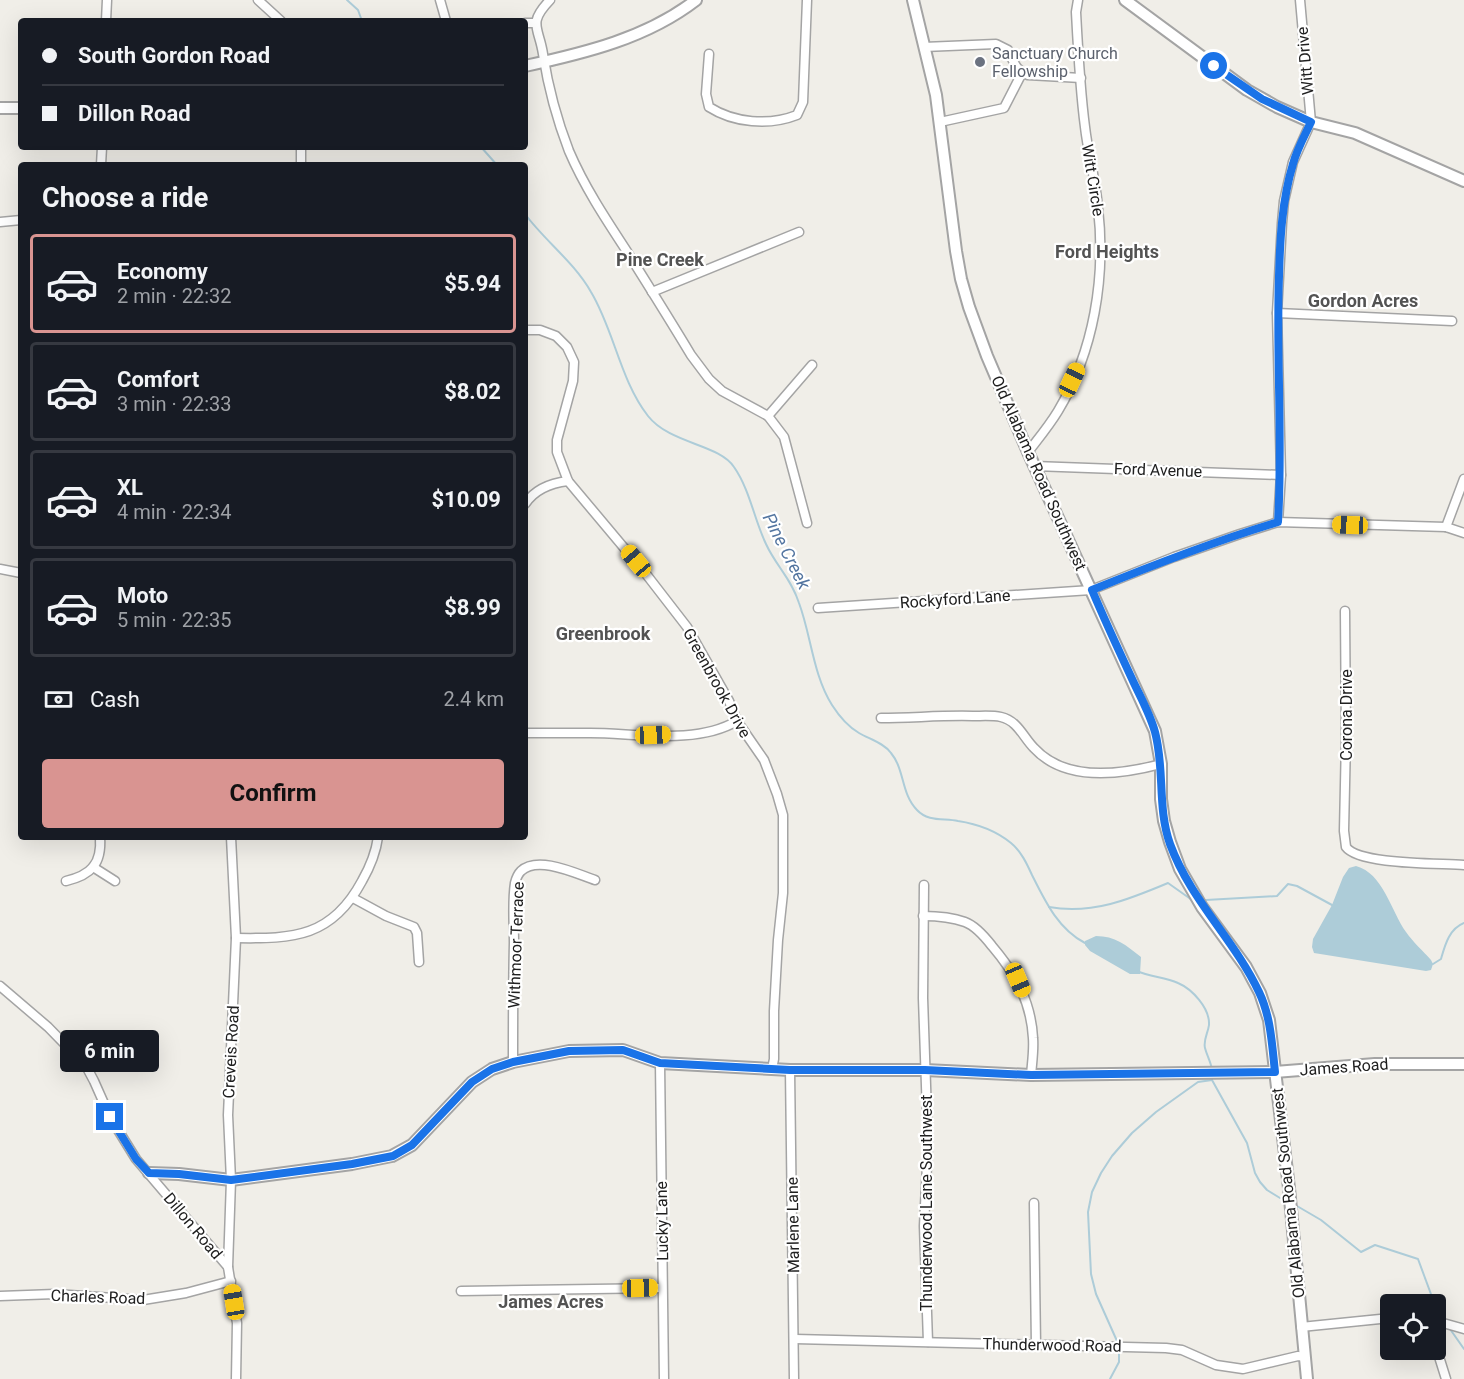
<!DOCTYPE html>
<html lang="en">
<head>
<meta charset="utf-8">
<style>
	body { margin:0; font-family:Roboto,sans-serif; background:#20242c; color:#f1f3f6; height:100vh; display:flex; flex-direction:column; font-size:22px; white-space:nowrap }
	* { box-sizing:border-box; margin:0 }
	p { font-size:20px; color:#9ea1a6 }
	.icon { flex:none; width:33px; height:33px; fill:none; stroke:currentColor; stroke-width:2; stroke-linecap:round; stroke-linejoin:round }
	.map { position:relative; flex:1; overflow:hidden }
	.panel { position:absolute; left:18px; top:162px; width:510px; height:678px; display:flex; flex-direction:column; background:#171b24; border-radius:6px; box-shadow:0 6px 24px #0002 }
	.panel>* { flex:none }
	.banner { position:absolute; left:18px; top:18px; width:510px; height:132px; border-radius:6px; box-shadow:0 6px 24px #0002; display:grid; align-content:center; height:132px; padding:0 24px; background:#171b24 }
	.tools { position:absolute; left:1380px; top:1294px; display:grid; gap:12px }
	.tools a { display:grid; place-items:center; width:66px; height:66px; border-radius:6px; background:#171b24; box-shadow:0 6px 24px #0002; font-size:30px }
	.end { position:absolute; width:27px; height:27px; margin:-14px; border:8px solid #1a73e8; background:#fff; box-shadow:0 0 0 3px #fff }
	.from { border-radius:50% }
	.bubble { position:absolute; height:42px; border-radius:6px; background:#171b24; box-shadow:0 6px 24px #0002; font-size:20px; font-weight:700; line-height:42px; text-align:center }
	.car { position:absolute; width:18px; height:36px; margin:-18px -9px; border-radius:8px; box-shadow:0 0 4px 2px #0007; background:linear-gradient(#f5c518 24%,#345 0 40%,#f5c518 0 76%,#345 0 86%,#f5c518 0) }
	.banner b { display:flex; align-items:center; gap:21px; height:57px; font-size:22px }
	.banner b+b { border-top:2px solid #363941 }
	.banner i { width:15px; height:15px; background:#f1f3f6 }
	ul { padding:0; list-style:none }
	li { display:flex; align-items:center; gap:18px; height:99px; margin:0 12px 9px; padding:0 12px; border:3px solid #363941; border-radius:6px }
	li div { flex:1 }
	li b { display:block; font-size:22px }
	li em { font-style:normal; font-weight:700 }
	li.active { border-color:#d99491 }
	li>.icon { width:54px; height:54px; stroke-width:1.5 }
	h2 { padding:0 24px; font-size:27px; line-height:72px }
	.pay { display:flex; align-items:center; gap:15px; height:66px; padding:0 24px; font-size:22px }
	.pay p { margin-inline-start:auto }
	.cta { display:flex; gap:12px; margin-top:auto; padding:12px 24px }
	.cta a { flex:1; height:69px; border-radius:6px; background:#d99491; color:#111; font-size:24px; font-weight:700; line-height:69px; text-align:center }
	.map>svg:first-child { display:block }
	.water { fill:#adccd8 }
	.lines { fill:none; stroke-linecap:round; stroke-linejoin:round }
	.stream { stroke:#adccd8; stroke-width:2 }
	.minor-casing { stroke:#a4a4a4; stroke-width:11 }
	.tertiary-casing { stroke:#a4a4a4; stroke-width:14 }
	.minor { stroke:#fff; stroke-width:8 }
	.tertiary { stroke:#fff; stroke-width:10 }
	.route { stroke:#1a73e8; stroke-width:8 }
	.worship-dot { fill:#6b7280; stroke:#fff; stroke-width:2 }
	.labels { text-anchor:middle; dominant-baseline:central; stroke-width:4.5; stroke-linejoin:round; paint-order:stroke }
	.worship-label { font-size:16px; fill:#5b616d; stroke:#fff; text-anchor:start }
	.street-label { font-size:16px; fill:#202020; stroke:#fff }
	.neighbourhood-label { font-size:18px; font-weight:bold; fill:#535353; stroke:#fff }
	.water-label { font-size:18px; font-style:italic; fill:#5375a0; stroke:#fff }
</style>
</head>
<body>
<div class="map">
<svg width="1464" height="1379" viewBox="0 0 1464 1379">
	<rect width="100%" height="100%" fill="#f0eee8"/>
	<g class="water">
		<path d="M1356,866C1383,873 1391,911 1406,932C1413,942 1423,951 1431,960L1433,964L1431,970L1426,971L1314,953L1312,947L1313,939L1332,905L1343,877L1349,868Z"/>
		<path d="M1096,936C1115,936 1126,945 1141,957L1140,974H1130L1090,951L1085,945V941Z"/>
	</g>
	<g class="lines">
		<g class="stream">
			<polyline points="347,0 358,10 362,21"/>
			<polyline points="481,147 497,165"/>
			<path d="M525,214C545,241 574,262 591,292C614,330 620,380 648,416C670,444 719,444 734,467C750,490 754,519 766,544C776,566 791,578 799,603C811,635 813,675 832,705C839,716 847,726 859,733C869,739 884,743 891,753C905,770 901,794 917,810C928,822 944,818 958,821C978,824 995,830 1011,843C1021,851 1027,864 1032,875C1045,901 1058,929 1085,943"/>
			<polyline points="1206,900 1277,896 1288,884 1297,886 1332,905"/>
			<path d="M1049,907C1092,915 1130,899 1168,883L1192,900"/>
			<path d="M1433,964L1441,959C1445,945 1449,929 1464,923"/>
			<path d="M1137,971C1150,977 1165,977 1178,983C1192,989 1210,1008 1209,1025C1208,1033 1203,1040 1205,1048C1207,1056 1211,1062 1212,1070"/>
			<polyline points="1212,1076 1212,1080 1247,1143 1255,1173 1260,1182 1267,1190 1280,1198"/>
			<polyline points="1297,1206 1321,1220 1361,1252 1375,1245 1418,1259 1435,1305"/>
			<polyline points="1436,1306 1443,1315"/>
			<polyline points="1450,1329 1464,1349"/>
			<polyline points="1117,1341 1096,1294 1091,1274 1088,1212 1092,1192 1101,1173 1112,1156 1132,1133 1156,1112 1198,1082 1212,1080"/>
			<polyline points="1110,1379 1119,1362 1119,1351"/>
		</g>
		<defs>
			<g id="minor">
				<polyline points="258,0 281,21"/>
				<polyline points="440,0 446,21"/>
				<path d="M550,0C527,24 539,27 543,54C548,86 557,120 569,151C584,186 605,218 626,250C648,285 670,320 691,355L709,379L722,391L768,416L784,437L807,523"/>
				<polyline points="106,21 107,0"/>
				<polyline points="525,23 536,23"/>
				<path d="M924,47L996,44L1008,50C1014,62 1015,70 1028,75L1081,78"/>
				<path d="M709,54L706,94L709,107C734,123 769,126 797,115L803,102L807,0"/>
				<polyline points="940,122 1004,108 1022,73"/>
				<polyline points="301,147 301,165"/>
				<polyline points="101,165 102,147"/>
				<polyline points="0,222 21,220"/>
				<polyline points="652,292 799,232"/>
				<polyline points="1277,313 1452,321"/>
				<polyline points="525,330 540,330 556,336 567,347 574,362 573,381 557,440 557,452 568,481 646,574 687,627 729,701 737,721 764,760 777,794 783,815 783,893 778,940 774,1011 774,1059 772,1069"/>
				<polyline points="768,416 812,365"/>
				<path d="M1028,452C1038,439 1049,426 1058,411C1094,351 1106,277 1098,208C1096,181 1088,154 1085,127C1080,89 1078,50 1076,12L1078,0"/>
				<polyline points="1034,466 1281,475"/>
				<path d="M525,504C535,489 551,483 568,481"/>
				<polyline points="1278,522 1281,475 1277,313 1282,223 1284,201 1293,162 1311,122 1300,0"/>
				<polyline points="1446,527 1464,479"/>
				<polyline points="0,569 21,573"/>
				<polyline points="818,608 1091,590 1174,557 1240,534 1278,522 1446,527 1464,533"/>
				<path d="M1345,611L1346,739L1344,831L1346,847C1359,865 1440,863 1464,865"/>
				<path d="M881,718C912,718 943,715 973,716C982,716 992,715 1001,717C1018,721 1023,737 1034,748C1065,782 1120,775 1161,764"/>
				<path d="M525,733C547,733 569,733 590,733C636,733 696,745 737,721"/>
				<polyline points="93,867 115,881"/>
				<path d="M66,881C91,875 102,864 100,837"/>
				<polyline points="924,885 923,998 928,1144 924,1226 928,1342"/>
				<polyline points="353,898 386,916 414,927 417,933 419,962"/>
				<path d="M923,916C937,916 951,917 965,922C976,926 985,937 992,946C1015,973 1031,1001 1033,1038C1034,1050 1032,1063 1031,1075"/>
				<path d="M236,938C294,939 332,937 362,881C370,867 376,852 378,837"/>
				<polyline points="0,986 48,1027 86,1066 94,1081 110,1117 136,1159 228,1267 237,1323 236,1379"/>
				<path d="M513,1062C513,1022 513,982 514,943C514,923 512,902 515,883C516,879 518,874 521,871C538,855 577,874 595,880"/>
				<polyline points="660,1063 664,1379"/>
				<polyline points="790,1070 794,1379"/>
				<polyline points="1034,1203 1036,1345"/>
				<polyline points="228,1267 231,1180 228,1115 236,938 231,837"/>
				<polyline points="461,1291 662,1288"/>
				<polyline points="0,1296 55,1294 143,1300 186,1293 231,1281"/>
				<polyline points="1436,1321 1464,1329"/>
				<polyline points="1301,1327 1390,1318"/>
				<polyline points="795,1339 1166,1348 1182,1350 1216,1365 1243,1369 1298,1356 1305,1357"/>
				<polyline points="1436,1347 1446,1379"/>
			</g>
			<g id="tertiary">
				<polyline points="913,0 936,95 956,251 961,279 969,307 987,356 1028,452 1155,731 1161,764 1161,799 1164,821 1170,842 1180,869 1202,907 1246,967 1260,993 1269,1020 1289,1188 1307,1379"/>
				<polyline points="1125,0 1247,90 1277,107 1311,122 1355,133 1464,181"/>
				<path d="M525,66C585,53 647,38 696,0"/>
				<polyline points="0,108 21,108"/>
				<polyline points="149,1173 179,1174 231,1180 352,1164 392,1156 412,1145 472,1082 492,1069 513,1062 569,1051 623,1050 660,1063 790,1070 925,1070 1031,1075 1275,1072 1375,1064 1464,1064"/>
			</g>
		</defs>
		<use href="#minor" class="minor-casing"/>
		<use href="#tertiary" class="tertiary-casing"/>
		<use href="#minor" class="minor"/>
		<use href="#tertiary" class="tertiary"/>
	</g>
	<g class="lines">
		<path class="route" d="M110,1117L136,1159L149,1173L179,1174L231,1180L352,1164L393,1156L412,1145L472,1082L492,1069L513,1062L569,1051L623,1050L660,1063L790,1070H925L1031,1075L1275,1072C1272,1045 1271,1017 1259,992C1234,939 1191,901 1170,844C1157,807 1165,769 1155,732C1150,714 1141,698 1133,681C1119,651 1105,621 1092,590C1153,565 1215,541 1278,522C1283,440 1276,358 1279,276C1280,239 1282,200 1293,164C1297,149 1305,135 1311,122L1262,99L1214,66"/>
	</g>
	<circle class="worship-dot" cx="980" cy="62" r="6"/>
	<g class="labels">
		<g class="worship-label">
			<text x="992" y="53">Sanctuary Church<tspan x="992" dy="18">Fellowship</tspan></text>
		</g>
		<g class="street-label">
			<text transform="translate(1305 61) rotate(-95)">Witt Drive</text>
			<text transform="translate(1093 180) rotate(81)">Witt Circle</text>
			<text transform="translate(1158 470) rotate(2)">Ford Avenue</text>
			<text transform="translate(1039 473) rotate(66)">Old Alabama Road Southwest</text>
			<text transform="translate(955 599) rotate(-4)">Rockyford Lane</text>
			<text transform="translate(717 683) rotate(61)">Greenbrook Drive</text>
			<text transform="translate(1346 715) rotate(-90)">Corona Drive</text>
			<text transform="translate(516 945) rotate(-88)">Withmoor Terrace</text>
			<text transform="translate(231 1052) rotate(-87)">Creveis Road</text>
			<text transform="translate(1344 1067) rotate(-4)">James Road</text>
			<text transform="translate(1288 1193) rotate(-96)">Old Alabama Road Southwest</text>
			<text transform="translate(926 1203) rotate(-90)">Thunderwood Lane Southwest</text>
			<text transform="translate(662 1221) rotate(-91)">Lucky Lane</text>
			<text transform="translate(793 1225) rotate(-91)">Marlene Lane</text>
			<text transform="translate(193 1226) rotate(50)">Dillon Road</text>
			<text transform="translate(98 1297) rotate(2)">Charles Road</text>
			<text transform="translate(1052 1345) rotate(1)">Thunderwood Road</text>
		</g>
		<g class="neighbourhood-label">
			<text x="1107" y="251">Ford Heights</text>
			<text x="660" y="259">Pine Creek</text>
			<text x="1363" y="300">Gordon Acres</text>
			<text x="603" y="633">Greenbrook</text>
			<text x="551" y="1301">James Acres</text>
		</g>
		<g class="water-label">
			<text transform="translate(787 551) rotate(63)">Pine Creek</text>
		</g>
	</g>
</svg>
<div class="tools">
<a><svg class="icon" aria-label="locate" viewBox="0 0 24 24"><circle cx="12" cy="12" r="6"/><path d="M12 2v4M12 18v4M2 12h4M18 12h4"/></svg></a>
</div>
<i class="end from" style="left:1214px;top:66px"></i>
<i class="end" style="left:110px;top:1117px"></i>
<div class="bubble" style="left:60px;top:1030px;width:99px">6 min</div>
<i class="car" style="left:1072px;top:380px;rotate:25deg"></i>
<i class="car" style="left:1350px;top:525px;rotate:272deg"></i>
<i class="car" style="left:636px;top:561px;rotate:320deg"></i>
<i class="car" style="left:653px;top:735px;rotate:88deg"></i>
<i class="car" style="left:1018px;top:980px;rotate:157deg"></i>
<i class="car" style="left:640px;top:1288px;rotate:89deg"></i>
<i class="car" style="left:234px;top:1302px;rotate:351deg"></i>
<div class="banner">
<b><i class="from"></i>South Gordon Road</b>
<b><i></i>Dillon Road</b>
</div>
<section class="panel">
<h2>Choose a ride</h2>
<ul>
<li class="active"><svg class="icon" aria-label="car" viewBox="0 0 24 24"><path d="M5 17H2v-5l4-1 3-4h7l3 4 3 1v5h-3M9 17h6M6 11h13"/><circle cx="7" cy="17" r="2"/><circle cx="17" cy="17" r="2"/></svg><div><b>Economy</b><p>2 min · 22:32</p></div><em>$5.94</em></li>
<li><svg class="icon" aria-label="car" viewBox="0 0 24 24"><path d="M5 17H2v-5l4-1 3-4h7l3 4 3 1v5h-3M9 17h6M6 11h13"/><circle cx="7" cy="17" r="2"/><circle cx="17" cy="17" r="2"/></svg><div><b>Comfort</b><p>3 min · 22:33</p></div><em>$8.02</em></li>
<li><svg class="icon" aria-label="car" viewBox="0 0 24 24"><path d="M5 17H2v-5l4-1 3-4h7l3 4 3 1v5h-3M9 17h6M6 11h13"/><circle cx="7" cy="17" r="2"/><circle cx="17" cy="17" r="2"/></svg><div><b>XL</b><p>4 min · 22:34</p></div><em>$10.09</em></li>
<li><svg class="icon" aria-label="car" viewBox="0 0 24 24"><path d="M5 17H2v-5l4-1 3-4h7l3 4 3 1v5h-3M9 17h6M6 11h13"/><circle cx="7" cy="17" r="2"/><circle cx="17" cy="17" r="2"/></svg><div><b>Moto</b><p>5 min · 22:35</p></div><em>$8.99</em></li>
</ul>
<div class="pay"><svg class="icon" aria-label="cash" viewBox="0 0 24 24"><path d="M3 7h18v10H3z"/><circle cx="12" cy="12" r="2"/></svg>Cash<p>2.4 km</p></div>
<div class="cta"><a>Confirm</a></div>
</section>
</div>
</body>
</html>
